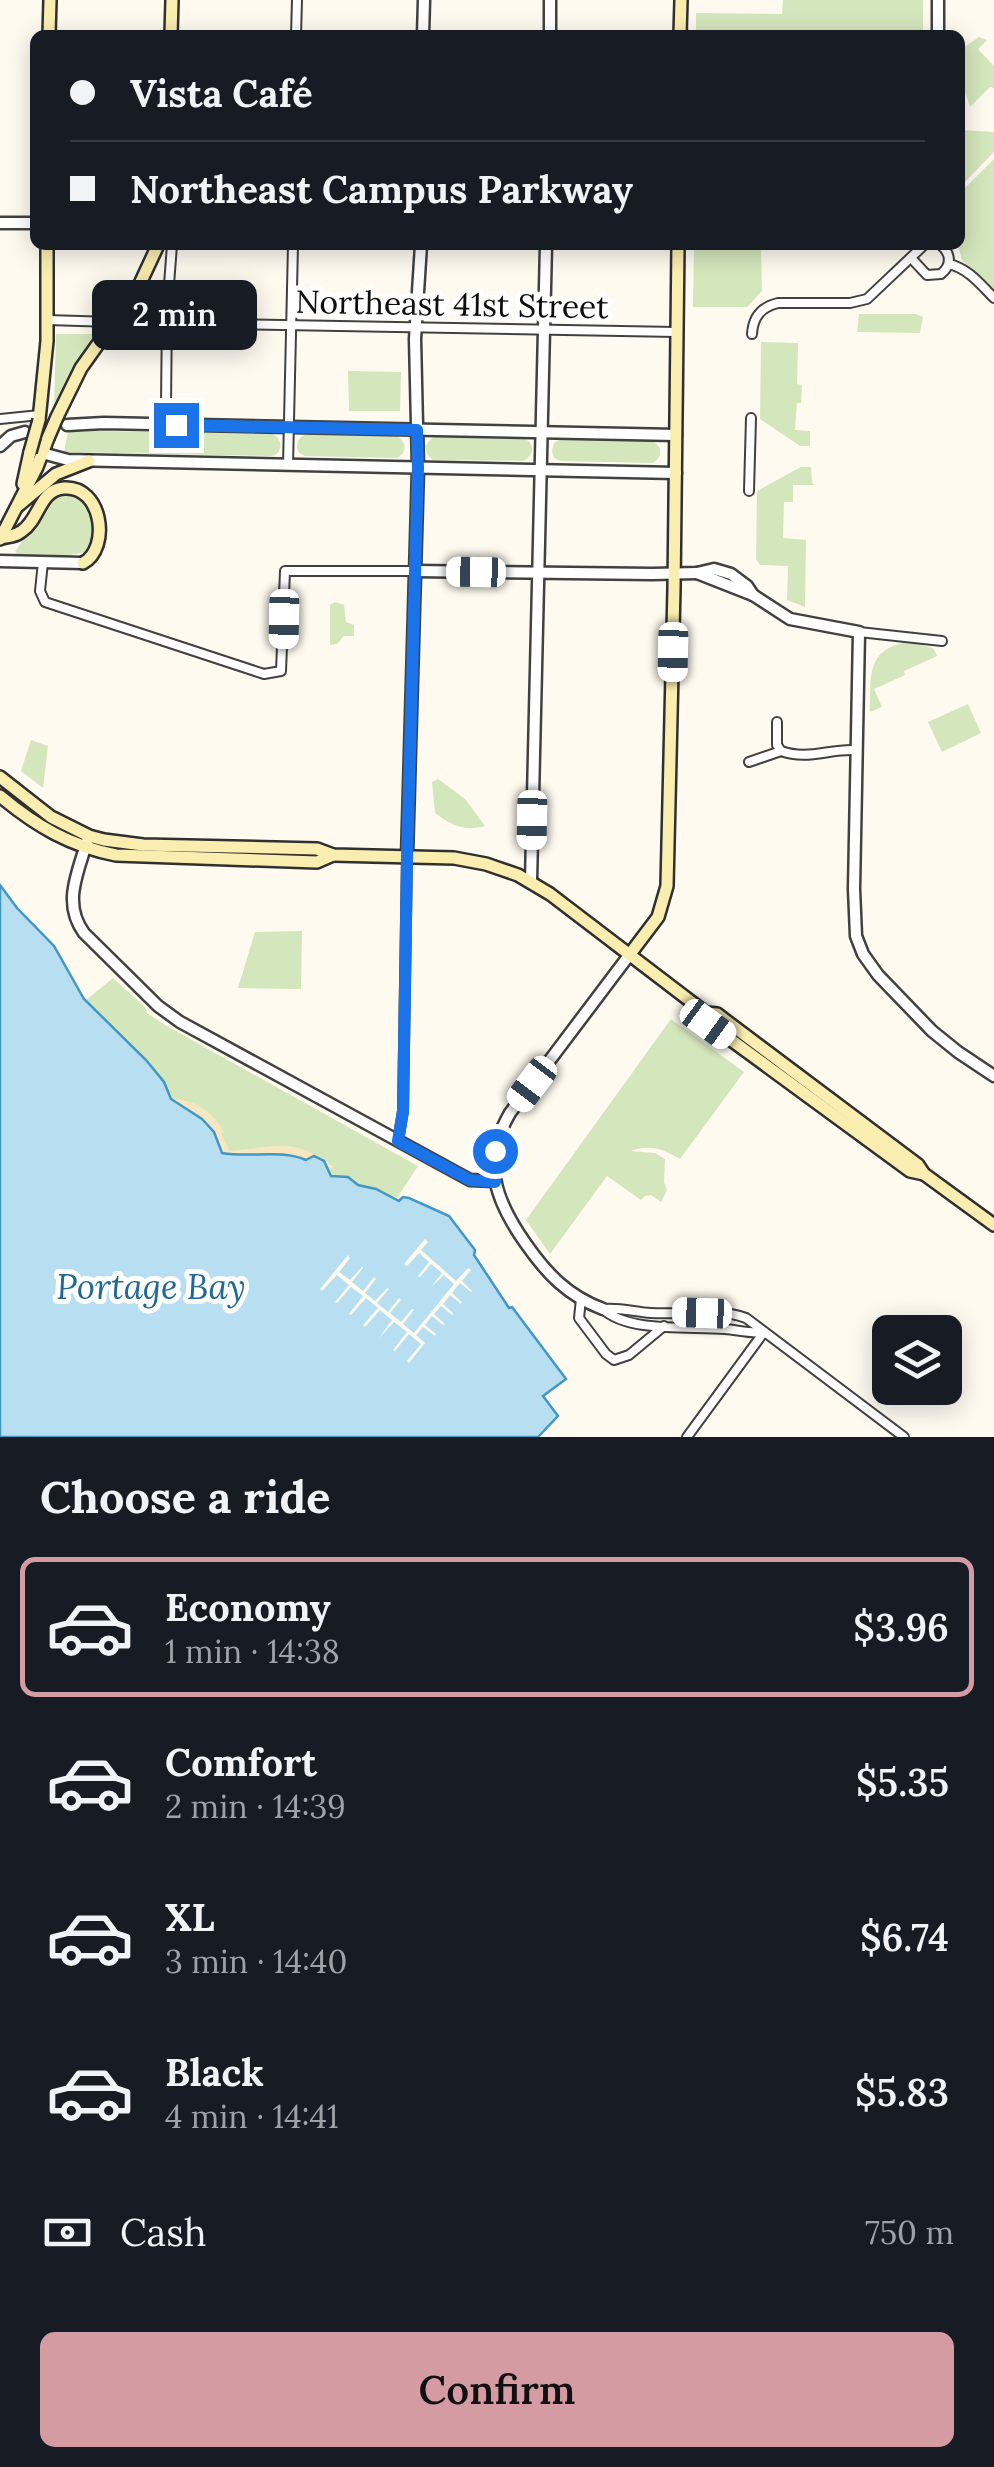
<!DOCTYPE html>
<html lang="en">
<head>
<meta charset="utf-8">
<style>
	body { margin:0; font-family:Lora,serif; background:#20242c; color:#f1f3f6; height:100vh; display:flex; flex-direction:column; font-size:38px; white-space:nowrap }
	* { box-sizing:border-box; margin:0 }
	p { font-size:32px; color:#9ea1a6 }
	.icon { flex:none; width:55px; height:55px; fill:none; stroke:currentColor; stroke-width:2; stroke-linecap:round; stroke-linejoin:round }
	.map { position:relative; height:1437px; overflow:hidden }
	.drawer { display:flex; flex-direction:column; background:#171b24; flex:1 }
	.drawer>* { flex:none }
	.banner { position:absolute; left:30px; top:30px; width:935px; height:220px; border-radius:15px; box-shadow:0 5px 25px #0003; display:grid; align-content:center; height:220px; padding:0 40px; background:#171b24 }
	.buttons { position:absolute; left:872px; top:1315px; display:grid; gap:20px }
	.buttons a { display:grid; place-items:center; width:90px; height:90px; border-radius:15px; background:#171b24; box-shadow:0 5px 25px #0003; font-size:50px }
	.end { position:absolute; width:45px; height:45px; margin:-22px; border:12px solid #1a73e8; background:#fff; box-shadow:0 0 0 5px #fff }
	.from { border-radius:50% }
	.bubble { position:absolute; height:70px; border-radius:15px; background:#171b24; box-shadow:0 5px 25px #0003; font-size:32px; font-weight:600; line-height:70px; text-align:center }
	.car { position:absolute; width:30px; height:60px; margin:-30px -15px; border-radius:12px; box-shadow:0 0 8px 2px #0007; background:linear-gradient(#fff 24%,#345 0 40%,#fff 0 76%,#345 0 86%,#fff 0) }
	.banner b { display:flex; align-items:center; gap:35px; height:95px; font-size:38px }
	.banner b+b { border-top:2px solid #363941 }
	.banner i { width:25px; height:25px; background:#f1f3f6 }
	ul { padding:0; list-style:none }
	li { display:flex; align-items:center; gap:30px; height:140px; margin:0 20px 15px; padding:0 20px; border:5px solid transparent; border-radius:15px }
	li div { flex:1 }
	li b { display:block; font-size:38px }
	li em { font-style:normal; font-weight:600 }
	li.on { border-color:#d59ba3 }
	li>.icon { width:90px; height:90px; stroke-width:1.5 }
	h2 { padding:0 40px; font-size:45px; line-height:120px }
	.pay { display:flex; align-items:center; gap:25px; height:110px; padding:0 40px; font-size:38px }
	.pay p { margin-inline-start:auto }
	.action { display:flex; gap:20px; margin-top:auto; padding:20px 40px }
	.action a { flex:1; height:115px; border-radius:15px; background:#d59ba3; color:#111; font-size:40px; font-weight:600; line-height:115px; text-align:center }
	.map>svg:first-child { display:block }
	.green { fill:#d4e6bc }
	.sand { fill:#f6e7c0 }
	.water { fill:#b8dff1; stroke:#4597c3; stroke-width:2.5 }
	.pier { fill:#fefaf0 }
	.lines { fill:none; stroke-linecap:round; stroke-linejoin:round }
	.minor-casing { stroke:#414141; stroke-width:12 }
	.tertiary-casing { stroke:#414141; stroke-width:15 }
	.secondary-casing { stroke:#303030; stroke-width:16 }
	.minor { stroke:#fff; stroke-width:8 }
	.tertiary { stroke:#fff; stroke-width:10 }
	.secondary { stroke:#f9edb0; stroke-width:11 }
	.secondary-bridge-casing { stroke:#303030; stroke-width:16; stroke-linecap:butt }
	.secondary-bridge { stroke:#f9edb0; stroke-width:11 }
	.route { stroke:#1a73e8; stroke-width:12 }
	.labels { text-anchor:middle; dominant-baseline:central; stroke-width:10; stroke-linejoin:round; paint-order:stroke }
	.street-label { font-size:32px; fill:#0e0e0e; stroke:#fff }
	.water-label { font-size:35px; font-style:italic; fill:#216996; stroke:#fff }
</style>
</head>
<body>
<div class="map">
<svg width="994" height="1437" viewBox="0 0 994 1437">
	<rect width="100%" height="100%" fill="#fefaf0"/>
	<g class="green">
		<polygon points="783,0 923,0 923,35 696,35 696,13 782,14"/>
		<polygon points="979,37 987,40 978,49 994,66 994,88 990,87 970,107 960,75 960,50"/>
		<polygon points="960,130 994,132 994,152 960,187"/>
		<polygon points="994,159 994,293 962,260 958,245 960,245 960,193"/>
		<polygon points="694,245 806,245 801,250 761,250 762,291 747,307 693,307"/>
		<polygon points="859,314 916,314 923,317 920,333 857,332"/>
		<polygon points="56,334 98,334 72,374 54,411"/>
		<polygon points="761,342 798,343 797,384 802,385 801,403 797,403 795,430 810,431 810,446 800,446 760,419"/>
		<polygon points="348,371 401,372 400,411 349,411"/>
		<path d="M100,431L273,434C283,440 283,451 273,456L64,452L68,432Z"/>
		<path d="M305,435L397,436C407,442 407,453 397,458L305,456L299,453C295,445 297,438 305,435Z"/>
		<path d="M433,437L524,438C535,444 535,455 523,461L433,460L427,454L425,446Z"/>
		<path d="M561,439L652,441C663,446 663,458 652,463L561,461L554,458L552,451L554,443Z"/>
		<polygon points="801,467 811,467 812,482 814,485 793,485 793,502 784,502 783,538 806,540 805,607 787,600 788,566 760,565 756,559 757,491"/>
		<path d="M64,493L82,497L92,512L93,548C73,561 43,551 21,557L15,552L49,501Z"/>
		<polygon points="335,602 344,605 346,622 354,625 354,636 344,636 337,644 330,645 330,605"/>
		<path d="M903,643L918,644L933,648L937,656L904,671L905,675L874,689L882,707L870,712C871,681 865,651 903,643Z"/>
		<polygon points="968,704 981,733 942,752 928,722"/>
		<polygon points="31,740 48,746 43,788 21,771"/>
		<path d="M438,779L465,799L485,826C464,832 451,825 435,813L432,782Z"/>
		<polygon points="302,931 301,989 238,988 255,932"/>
		<polygon points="113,978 145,1007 147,1013 165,1025 418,1166 397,1198 389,1195 387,1198 367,1187 357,1185 353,1180 331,1176 328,1167 222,1153 202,1119 171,1099 164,1081 146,1060 86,1000"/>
		<path d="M671,1019L744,1072L680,1159C663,1149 650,1144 631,1151L655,1153L665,1159L664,1182L667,1190L661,1202L651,1195L645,1196L641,1200L607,1176L550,1254L526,1220Z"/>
	</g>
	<path class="sand" d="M171,1099C193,1098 215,1113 224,1132L221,1134L230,1151C277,1147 293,1136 334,1167L331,1168L330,1171L315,1164L256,1161L222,1153L214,1132L202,1119Z"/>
	<path class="water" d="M0,885L17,908L54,946L84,999L146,1060L164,1082L171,1099L202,1119L214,1132L222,1153C250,1158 279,1149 306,1160L314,1156L324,1161L331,1176L348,1177L358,1185L376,1189L399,1201L403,1197L409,1198L449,1216L475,1250L474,1255L509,1308L512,1307L566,1379L543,1396L558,1416L538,1437H0Z"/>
	<polygon class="pier" points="425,1239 428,1242 421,1250 456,1281 468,1268 471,1270 462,1281 472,1291 471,1292 460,1283 452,1293 462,1302 461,1304 450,1295 443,1304 453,1313 452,1315 441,1306 434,1314 445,1324 443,1325 432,1316 425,1325 436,1334 435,1336 423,1327 416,1335 425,1343 409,1363 407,1361 421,1344 409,1334 395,1351 393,1350 407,1332 394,1322 379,1338 392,1320 380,1310 365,1327 363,1325 378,1308 366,1298 351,1315 349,1314 363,1296 351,1287 337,1303 335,1302 349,1285 337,1275 322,1291 320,1289 348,1255 350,1258 339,1272 350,1280 362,1267 363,1268 352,1282 363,1291 374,1277 376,1279 365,1293 375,1301 387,1288 389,1289 377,1303 388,1312 399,1298 401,1300 390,1313 401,1322 412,1309 414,1310 403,1324 414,1333 454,1284 444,1275 431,1287 442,1273 431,1264 420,1277 418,1276 429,1262 419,1253 407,1266 404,1264"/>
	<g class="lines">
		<defs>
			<g id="minor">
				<polyline points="296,35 297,0"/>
				<path d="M911,258L927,275L941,274C952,265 951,254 941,245"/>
				<path d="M949,264C969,269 980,284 994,298"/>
				<polyline points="47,320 113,322"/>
				<polyline points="167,323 677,332"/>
				<path d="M752,334C753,317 761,307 778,303H850L867,299L924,245"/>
				<polyline points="166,404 167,311 172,245"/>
				<polyline points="0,419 40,415"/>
				<polyline points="288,465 293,245"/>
				<polyline points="749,491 751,418"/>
				<polyline points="43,562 40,591 45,602 264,674 281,671 285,571 415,571"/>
				<polyline points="859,632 942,641"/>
				<path d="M777,722V745L781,751C806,760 826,750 851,750"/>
				<polyline points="749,762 781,751"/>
				<polyline points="398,1141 403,1111 407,857"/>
				<polyline points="581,1299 579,1318 606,1354 614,1360 629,1355 664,1326"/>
				<path d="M603,1309C619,1307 635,1312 651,1313C682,1315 716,1307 746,1318L904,1437"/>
				<path d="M603,1309C628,1333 691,1326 725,1329C738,1330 750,1334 764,1332"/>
				<polyline points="687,1437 764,1332"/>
			</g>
			<g id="tertiary">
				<polyline points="423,35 424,0"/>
				<polyline points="550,35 550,0"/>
				<polyline points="938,35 938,0"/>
				<polyline points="0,223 35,223"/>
				<polyline points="67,425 104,423 676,435"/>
				<polyline points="0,446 11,436 25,432"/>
				<polyline points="42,453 68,460 676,473"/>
				<polyline points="0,561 83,563"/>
				<polyline points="415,571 652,574 697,573 714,569 731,574 747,586 753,595"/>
				<polyline points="697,573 753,595 790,619 859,632 854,889 856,936 863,954 878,975 932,1031 958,1052 994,1076"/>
				<path d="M87,841C78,873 62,903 84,933L158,1006L180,1022L470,1180L495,1181"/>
				<polyline points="407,857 418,468 415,339 421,245"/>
				<polyline points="531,881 546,245"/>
				<path d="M603,1309C568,1296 547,1274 526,1244C495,1200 481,1163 510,1113L630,954"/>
			</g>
			<g id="secondary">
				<polyline points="49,35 50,0"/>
				<polyline points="171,35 172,0"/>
				<polyline points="680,35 681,0"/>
				<polyline points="57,417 81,368 138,288 158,245"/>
				<polyline points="39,420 47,341 47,245"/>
				<polyline points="23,484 30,452"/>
				<polyline points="19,505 56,474 89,461"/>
				<path d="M0,538C8,537 16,536 22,531C40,519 39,490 64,488C102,485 111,548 83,563"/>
				<polyline points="0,539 37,467 48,438"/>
				<polyline points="0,777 51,817 89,836 104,840 143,845 317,849 333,855 454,858 486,864 518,875 550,894 706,1013 717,1014 918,1165 924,1174 994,1225"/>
				<path d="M0,796C36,826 70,846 116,855L317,862L333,855"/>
				<polyline points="630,954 658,917 667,886 674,588 678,245"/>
				<polyline points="706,1013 708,1023 910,1171 924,1174"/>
			</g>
		</defs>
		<use href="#minor" class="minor-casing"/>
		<use href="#tertiary" class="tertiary-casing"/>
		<use href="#secondary" class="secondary-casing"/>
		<use href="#minor" class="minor"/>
		<use href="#tertiary" class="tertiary"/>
		<use href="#secondary" class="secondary"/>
		<defs>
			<g id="secondary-bridge">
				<polyline points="48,438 57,417"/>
				<polyline points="30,452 39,420"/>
			</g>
		</defs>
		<use href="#secondary-bridge" class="secondary-bridge-casing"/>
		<use href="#secondary-bridge" class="secondary-bridge"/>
	</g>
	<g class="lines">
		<polyline class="route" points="176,425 417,430 418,468 407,857 403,1111 398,1141 470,1180 495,1182 495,1151"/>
	</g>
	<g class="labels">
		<g class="street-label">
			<text transform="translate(452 304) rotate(1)">Northeast 41st Street</text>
		</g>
		<g class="water-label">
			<text x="151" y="1286">Portage Bay</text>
		</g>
	</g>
</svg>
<div class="buttons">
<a><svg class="icon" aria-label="layers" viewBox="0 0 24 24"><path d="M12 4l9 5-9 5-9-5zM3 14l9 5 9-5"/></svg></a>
</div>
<i class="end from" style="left:495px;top:1151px"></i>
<i class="end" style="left:176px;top:425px"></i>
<div class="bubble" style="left:92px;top:280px;width:165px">2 min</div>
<i class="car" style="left:476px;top:572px;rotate:271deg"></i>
<i class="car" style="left:284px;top:619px;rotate:181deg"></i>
<i class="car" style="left:673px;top:652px;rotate:181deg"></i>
<i class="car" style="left:532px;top:820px;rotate:181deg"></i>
<i class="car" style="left:708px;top:1024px;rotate:126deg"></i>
<i class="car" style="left:532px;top:1084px;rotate:217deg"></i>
<i class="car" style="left:702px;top:1313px;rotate:272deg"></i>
<div class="banner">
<b><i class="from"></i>Vista Café</b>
<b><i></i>Northeast Campus Parkway</b>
</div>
</div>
<section class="drawer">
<h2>Choose a ride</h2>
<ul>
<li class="on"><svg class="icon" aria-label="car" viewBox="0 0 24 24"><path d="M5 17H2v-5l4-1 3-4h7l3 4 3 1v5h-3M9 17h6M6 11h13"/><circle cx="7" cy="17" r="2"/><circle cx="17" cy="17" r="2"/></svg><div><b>Economy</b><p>1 min · 14:38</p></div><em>$3.96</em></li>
<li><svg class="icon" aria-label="car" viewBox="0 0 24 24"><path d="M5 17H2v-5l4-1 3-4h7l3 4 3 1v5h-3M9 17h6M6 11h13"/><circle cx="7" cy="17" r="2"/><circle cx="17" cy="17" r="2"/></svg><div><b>Comfort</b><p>2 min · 14:39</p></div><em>$5.35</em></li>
<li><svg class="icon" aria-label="car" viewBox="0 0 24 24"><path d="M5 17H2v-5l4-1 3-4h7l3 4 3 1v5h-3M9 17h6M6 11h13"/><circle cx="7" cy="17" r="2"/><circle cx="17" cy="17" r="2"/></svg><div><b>XL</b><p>3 min · 14:40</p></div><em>$6.74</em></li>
<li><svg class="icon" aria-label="car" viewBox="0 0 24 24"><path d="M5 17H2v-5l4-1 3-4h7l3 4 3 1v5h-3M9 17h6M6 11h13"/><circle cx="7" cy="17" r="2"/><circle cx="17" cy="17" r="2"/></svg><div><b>Black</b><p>4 min · 14:41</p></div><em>$5.83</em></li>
</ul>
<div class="pay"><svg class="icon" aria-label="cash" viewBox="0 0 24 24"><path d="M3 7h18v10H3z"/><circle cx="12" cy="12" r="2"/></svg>Cash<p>750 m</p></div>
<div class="action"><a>Confirm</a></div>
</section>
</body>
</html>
